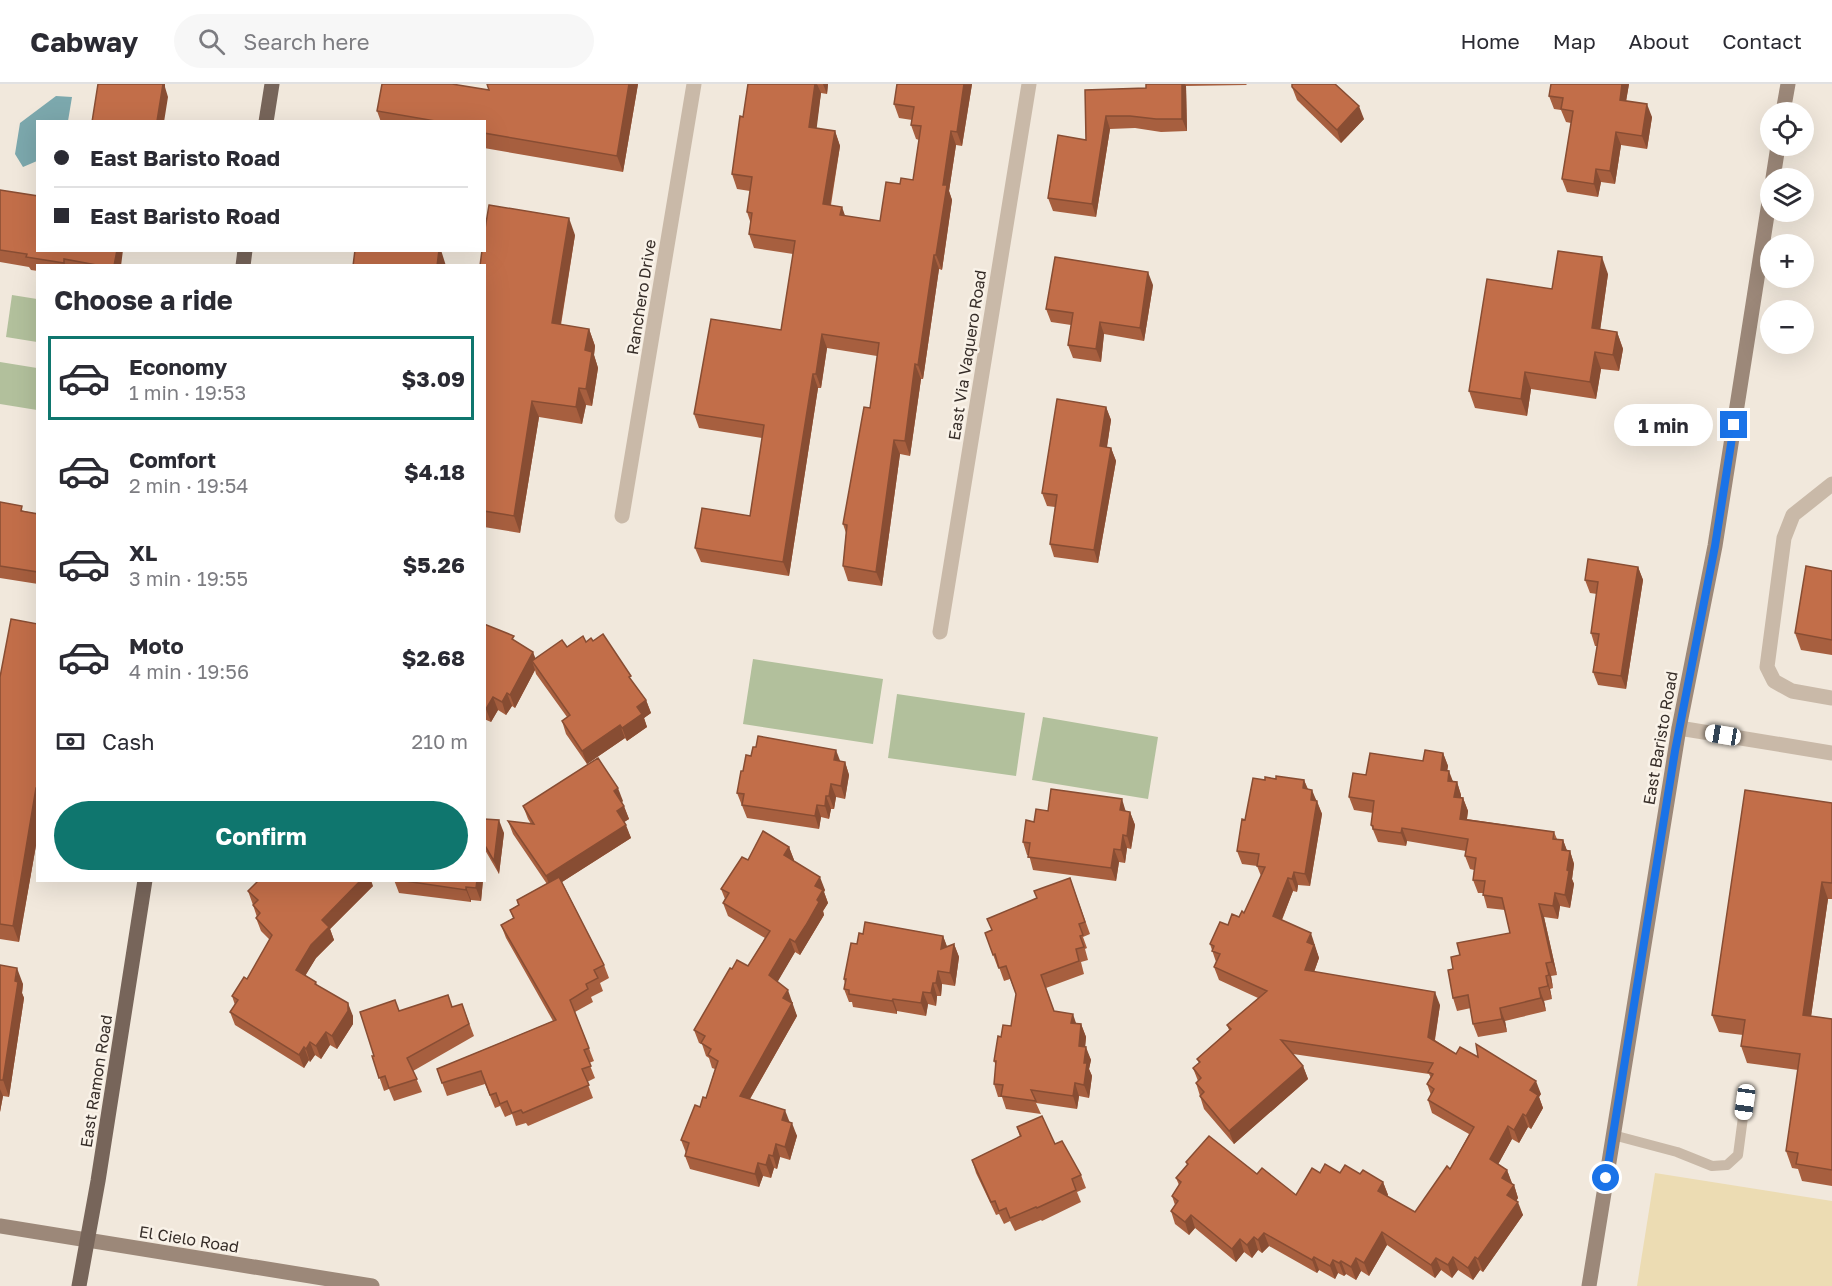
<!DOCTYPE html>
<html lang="en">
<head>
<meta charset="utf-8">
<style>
	body { margin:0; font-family:"Golos Text",sans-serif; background:#f7f7f7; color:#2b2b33; height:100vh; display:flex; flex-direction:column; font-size:22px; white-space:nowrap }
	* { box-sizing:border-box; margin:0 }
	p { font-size:20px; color:#7c7c81 }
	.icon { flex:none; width:33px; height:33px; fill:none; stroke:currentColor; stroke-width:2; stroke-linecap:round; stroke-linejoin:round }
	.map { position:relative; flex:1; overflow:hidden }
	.drawer { position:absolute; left:36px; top:180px; width:450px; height:618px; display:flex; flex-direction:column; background:#fff; border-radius:0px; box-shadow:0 6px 24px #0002 }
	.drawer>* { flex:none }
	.guide { position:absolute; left:36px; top:36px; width:450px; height:132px; border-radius:0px; box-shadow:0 6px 24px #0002; display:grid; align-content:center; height:132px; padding:0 18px; background:#fff }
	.fabs { position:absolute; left:1760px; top:18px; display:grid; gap:12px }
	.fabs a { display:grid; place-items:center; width:54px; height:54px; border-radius:50%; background:#fff; box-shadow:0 6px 24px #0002; font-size:30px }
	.end { position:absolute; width:27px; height:27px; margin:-14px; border:8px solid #1a73e8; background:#fff; box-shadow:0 0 0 3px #fff }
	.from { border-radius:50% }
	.bubble { position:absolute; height:42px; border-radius:21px; background:#fff; box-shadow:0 6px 24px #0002; font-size:20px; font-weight:700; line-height:42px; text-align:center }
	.car { position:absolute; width:18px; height:36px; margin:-18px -9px; border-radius:8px; box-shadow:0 0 4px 2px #0007; background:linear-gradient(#fff 24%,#345 0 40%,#fff 0 76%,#345 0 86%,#fff 0) }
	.guide b { display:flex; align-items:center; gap:21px; height:57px; font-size:22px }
	.guide b+b { border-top:2px solid #e1e1e2 }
	.guide i { width:15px; height:15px; background:#2b2b33 }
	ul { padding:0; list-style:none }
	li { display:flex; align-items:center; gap:18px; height:84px; margin:0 12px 9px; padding:0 6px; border:3px solid transparent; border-radius:0px }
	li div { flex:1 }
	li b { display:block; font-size:22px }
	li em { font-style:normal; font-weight:700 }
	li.current { border-color:#0f766e }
	li>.icon { width:54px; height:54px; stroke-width:1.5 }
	h2 { padding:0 18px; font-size:27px; line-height:72px }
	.pay { display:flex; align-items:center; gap:15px; height:66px; padding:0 18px; font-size:22px }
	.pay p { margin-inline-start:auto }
	.primary-button { display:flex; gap:12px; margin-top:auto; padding:12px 18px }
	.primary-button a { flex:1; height:69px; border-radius:36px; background:#0f766e; color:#fff; font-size:24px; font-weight:700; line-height:69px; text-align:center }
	header { display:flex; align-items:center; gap:36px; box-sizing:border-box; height:84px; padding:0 30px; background:#fff; border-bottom:2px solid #e1e1e2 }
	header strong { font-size:28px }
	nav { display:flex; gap:33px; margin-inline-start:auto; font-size:21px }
	.search { width:420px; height:54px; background:#f7f7f7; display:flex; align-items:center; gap:15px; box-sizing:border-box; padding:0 21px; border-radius:33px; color:#7c7c81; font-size:22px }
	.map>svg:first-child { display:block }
	.green { fill:#b2c09c }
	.sand { fill:#ecdcb3 }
	.water { fill:#7ca8ad }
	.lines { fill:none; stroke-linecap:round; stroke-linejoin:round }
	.lane { stroke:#c9b9a8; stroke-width:10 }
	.street { stroke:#c9b9a8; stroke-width:15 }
	.secondary { stroke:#9c8879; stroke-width:15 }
	.primary { stroke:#77655a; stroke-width:15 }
	.wall { fill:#a75f3f }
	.shaded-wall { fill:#884d33 }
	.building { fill:#c26e49; stroke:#884d33; stroke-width:1.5 }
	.route { stroke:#1a73e8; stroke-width:8 }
	.labels { text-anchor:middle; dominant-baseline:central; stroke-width:5; stroke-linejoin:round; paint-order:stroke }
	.street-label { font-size:16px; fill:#362d28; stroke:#f9f2e8 }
</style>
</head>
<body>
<header>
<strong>Cabway</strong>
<div class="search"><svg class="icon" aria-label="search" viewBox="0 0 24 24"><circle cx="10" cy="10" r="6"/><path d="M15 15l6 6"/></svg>Search here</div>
<nav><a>Home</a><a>Map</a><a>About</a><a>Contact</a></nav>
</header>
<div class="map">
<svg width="1832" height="1202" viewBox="0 0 1832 1202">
	<rect width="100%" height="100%" fill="#f1e8dc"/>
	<g class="green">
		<polygon points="12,211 37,215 37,258 6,253"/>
		<polygon points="0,278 37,284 37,326 0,320"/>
		<polygon points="753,575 883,595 873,660 743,640"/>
		<polygon points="897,610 1025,629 1016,692 888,674"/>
		<polygon points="1043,633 1158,653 1148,715 1032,696"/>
	</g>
	<polygon class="sand" points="1655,1089 1832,1117 1832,1202 1637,1202"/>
	<polygon class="water" points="56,12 72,13 68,37 38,38 37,77 23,83 15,70 20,39"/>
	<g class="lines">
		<polyline class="lane" points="1613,1051 1677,1068 1712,1082 1727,1081 1738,1071 1745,1018"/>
		<g class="street">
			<polyline points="1832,400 1793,431 1784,454 1767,583 1774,597 1792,607 1832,614"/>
			<polyline points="622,432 694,0"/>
			<polyline points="940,548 1029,0"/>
			<polyline points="1679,644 1832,669"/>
		</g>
		<g class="secondary">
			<polyline points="1783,28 1788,0"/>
			<polyline points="1773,94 1778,62"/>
			<polyline points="0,1142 372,1202"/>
			<polyline points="1589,1202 1679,644 1715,462 1770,112"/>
		</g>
		<g class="primary">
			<polyline points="266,38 272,0"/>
			<polyline points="243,182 245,166"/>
			<polyline points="79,1202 98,1097 145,796"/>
		</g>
	</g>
	<g class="wall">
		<polygon points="487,0 638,0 623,88 484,64 484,38 381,38 377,27 489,6"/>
		<polygon points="748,0 828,0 827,10 821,9 816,44 835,47 840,62 831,121 845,132 880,137 900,100 913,96 919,56 916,55 911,41 912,36 899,34 894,20 972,0 962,62 956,61 949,107 952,116 942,186 939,185 923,295 921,295 910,372 900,370 882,502 848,497 843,482 846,449 843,440 870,324 877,272 827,264 821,304 818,304 789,492 701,478 695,464 750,432 762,354 699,344 694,330 781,246 793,170 754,164 749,150 751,140 747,128 750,107 737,105 732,90 743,33"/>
		<polygon points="1146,0 1246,0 1247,1 1186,2 1187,47 1161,48 1135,44 1110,45 1096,133 1053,127 1048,114 1086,56 1085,6 1146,4"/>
		<polygon points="1629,0 1626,17 1652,33 1647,65 1621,61 1615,100 1601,98 1598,113 1567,108 1562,95 1571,39 1566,38 1561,26 1554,25 1549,12"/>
		<polygon points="1292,3 1364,35 1341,59 1297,16"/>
		<polygon points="0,106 121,182 38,182 38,187 31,186 29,183 0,178"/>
		<polygon points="575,151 561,241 589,245 595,262 594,271 598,284 592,322 586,321 582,340 539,333 520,449 484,443 484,182"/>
		<polygon points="1608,190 1600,246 1617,248 1623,265 1619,287 1601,285 1596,315 1531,305 1527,332 1475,324 1469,307 1552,205"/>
		<polygon points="1153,201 1144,257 1104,250 1101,278 1073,274 1068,261 1071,241 1051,238 1046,225"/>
		<polygon points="1106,323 1111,336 1107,363 1111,364 1116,377 1098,479 1054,473 1050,460 1055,423 1047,422 1042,409"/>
		<polygon points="0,418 24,427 38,430 38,500 0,494"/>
		<polygon points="1638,483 1643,496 1626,605 1598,601 1593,588 1597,562 1595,562 1591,549 1597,510 1590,509 1585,496"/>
		<polygon points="1832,487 1832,571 1801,566 1795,549"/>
		<polygon points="38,540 38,750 19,858 0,855 0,593"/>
		<polygon points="484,540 533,568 535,575 567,563 586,558 633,599 646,616 651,629 644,634 647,643 627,657 625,654 587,680 566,650 562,637 567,633 536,590 535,586 515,624 512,622 506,631 498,626 491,638 484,635"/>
		<polygon points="1443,669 1448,682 1447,687 1453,698 1457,698 1461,711 1461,714 1463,714 1468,727 1467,735 1554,748 1557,755 1563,756 1567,767 1570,767 1574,780 1572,795 1574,800 1570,824 1560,822 1558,835 1544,833 1557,891 1551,892 1553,904 1550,905 1552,915 1544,917 1546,927 1505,937 1507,948 1478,953 1473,940 1471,924 1457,927 1453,914 1453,885 1460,871 1510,849 1505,826 1487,824 1483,809 1478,809 1473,796 1474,786 1470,785 1465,772 1466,767 1407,757 1406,762 1378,758 1371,741 1373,729 1354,726 1349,713 1423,677"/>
		<polygon points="751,672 845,678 849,691 845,715 836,713 834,725 831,725 829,735 821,733 819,745 747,734 737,709 743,687"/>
		<polygon points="1276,695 1304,696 1308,705 1317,717 1322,730 1310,802 1298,801 1297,808 1293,807 1282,836 1315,861 1315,863 1319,874 1314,888 1440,921 1435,956 1456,970 1541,1010 1539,1013 1543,1024 1531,1045 1528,1043 1519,1059 1512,1055 1498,1080 1507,1086 1512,1100 1514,1101 1518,1114 1516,1117 1523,1131 1483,1188 1480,1186 1473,1196 1458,1186 1452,1194 1441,1186 1435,1194 1387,1161 1369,1192 1361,1187 1356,1196 1346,1190 1344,1192 1338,1189 1335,1195 1319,1186 1317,1189 1269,1162 1262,1169 1258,1166 1252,1174 1244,1168 1236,1178 1195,1144 1189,1151 1175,1140 1171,1127 1175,1121 1172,1112 1179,1101 1176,1094 1187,1081 1186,1078 1257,1090 1296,1111 1320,1089 1360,1090 1383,1098 1388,1111 1387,1112 1415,1128 1450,1085 1469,1050 1432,1029 1428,1016 1431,1011 1427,1000 1431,994 1429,990 1293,970 1303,982 1308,995 1234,1060 1204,1025 1196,999 1198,997 1193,984 1199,979 1197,975 1229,946 1227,941 1258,914 1219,896 1214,883 1216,878 1210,860 1228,841 1244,829 1261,792 1257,782 1242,780 1237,767 1245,736 1265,696"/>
		<polygon points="623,717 622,718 629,735 624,738 631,754 562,798 604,881 609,894 600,899 603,907 591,913 593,918 575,928 594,977 589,979 595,994 587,998 593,1014 528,1042 526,1039 516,1042 512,1030 505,1033 500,1022 495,1024 485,1000 447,1012 437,985 553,937 506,854 501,841 513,834 510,826 518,821 517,816 547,800 513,750 508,737 531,740 528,735 523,722"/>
		<polygon points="1832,719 1832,815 1828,815 1811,932 1832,935 1832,1102 1802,1097 1798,1085 1792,1084 1786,1067 1798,986 1747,979 1741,962 1743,951 1719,948 1712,931"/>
		<polygon points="1048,727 1130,728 1135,741 1131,765 1127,764 1125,779 1119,778 1116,797 1033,786 1029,771 1027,771 1023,758 1034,738"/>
		<polygon points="484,735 504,749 499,790 485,766 484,774"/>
		<polygon points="789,763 794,776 793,777 825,806 824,808 828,819 823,827 824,831 800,871 795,868 777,898 793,919 792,920 797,932 750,1015 790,1039 797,1052 790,1076 780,1073 777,1085 774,1084 771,1094 763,1092 759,1103 690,1085 685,1072 686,1069 681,1056 706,1014 715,985 712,984 709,974 706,972 702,960 699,959 694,946 732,885 748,882 765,854 728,832 723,819 725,815 721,805 748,776"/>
		<polygon points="1070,794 1090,850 1083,853 1087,864 1085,865 1088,876 1081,878 1084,890 1046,904 1054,927 1076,939 1081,940 1086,953 1085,963 1091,976 1089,985 1092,992 1089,1014 1079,1012 1077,1025 1036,1019 1041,1030 1006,1025 1002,1013 998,1013 994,1000 996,982 994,977 1001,953 1011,942 1016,910 1010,895 1004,897 999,883 998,884 985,849 992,846"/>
		<polygon points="394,796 483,796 481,817 471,816 471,818 399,809"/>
		<polygon points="373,802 330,845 334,856 316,874 305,891 316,898 317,901 353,932 353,940 337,965 330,961 321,975 315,971 310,978 309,976 304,984 235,941 230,928 235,921 232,912 247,895 270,856 261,847 256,834 257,833 253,821 248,807"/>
		<polygon points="943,852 947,863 954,860 959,873 955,902 942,900 941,912 937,912 936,922 928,920 926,932 897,927 897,930 853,923 852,918 849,918 844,905 845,899 844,895"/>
		<polygon points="0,881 23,900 22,909 24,914 9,1013 3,1012 0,1028"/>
		<polygon points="462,920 474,952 413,987 422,1008 394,1017 389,1005 384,1007 372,972 374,972 399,927 453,923"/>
		<polygon points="1017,1043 1055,1060 1081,1091 1086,1104 1077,1108 1081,1118 1042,1137 1041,1136 1015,1147 1010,1137 1004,1140 999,1130 996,1131 976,1089 972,1076 1020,1053"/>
	</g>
	<g class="shaded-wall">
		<polygon points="159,0 165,0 165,3 168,13 164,38 157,38"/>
		<polygon points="629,0 638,0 623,88 617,72"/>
		<polygon points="815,0 817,0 821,9 815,58 809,43"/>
		<polygon points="823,0 828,0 827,10"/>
		<polygon points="964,0 972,0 962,62 957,48"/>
		<polygon points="1182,0 1185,0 1186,2 1187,47 1182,35"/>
		<polygon points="1622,0 1629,0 1624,29 1620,16"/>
		<polygon points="1647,20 1652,33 1647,65 1642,52"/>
		<polygon points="1359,22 1364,35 1341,59 1337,46"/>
		<polygon points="1106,32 1110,45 1096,133 1092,120"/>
		<polygon points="835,47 840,62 828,134 823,120"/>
		<polygon points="951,47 956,61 949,107 952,116 942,186 936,171 943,101"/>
		<polygon points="1616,48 1621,61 1615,100 1610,87"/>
		<polygon points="1596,85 1601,98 1598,113 1594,100"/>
		<polygon points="842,123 847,137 840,131"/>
		<polygon points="569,134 575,151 558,256 552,239"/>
		<polygon points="117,166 123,166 121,182 114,182"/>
		<polygon points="439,166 441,166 446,182 437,182"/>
		<polygon points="934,171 939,185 923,295 918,281"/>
		<polygon points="1602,173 1608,190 1598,261 1592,244"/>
		<polygon points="1148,188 1153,201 1144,257 1140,244"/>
		<polygon points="1100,238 1104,250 1101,278 1096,265"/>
		<polygon points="589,245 595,262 594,271 598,284 592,322 586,305 585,266"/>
		<polygon points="1617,248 1623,265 1619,287 1613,271"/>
		<polygon points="822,250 827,264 821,304 816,290"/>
		<polygon points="1595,268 1601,285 1596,315 1590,298"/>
		<polygon points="915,280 921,295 910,372 905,357"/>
		<polygon points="1525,288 1531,305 1527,332 1521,315"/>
		<polygon points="813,290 818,304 789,492 783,478"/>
		<polygon points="579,304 586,321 582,340 576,323"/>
		<polygon points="532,317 539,333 520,449 514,432"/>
		<polygon points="1106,323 1111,336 1105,375 1100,362"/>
		<polygon points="894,356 900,370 882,502 876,488"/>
		<polygon points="1111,364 1116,377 1098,479 1094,466"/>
		<polygon points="1638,483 1643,496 1626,605 1621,592"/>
		<polygon points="533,568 538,581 532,577 535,586 515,624 510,611"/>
		<polygon points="507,609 512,622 506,631 502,618"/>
		<polygon points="493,613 498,626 491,638 486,625"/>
		<polygon points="646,616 651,629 644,634 647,643 627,657 622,644 637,623"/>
		<polygon points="620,641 625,654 587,680 582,667"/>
		<polygon points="836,666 841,679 834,676"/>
		<polygon points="1443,669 1448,682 1445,699 1441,686"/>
		<polygon points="845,678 849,691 845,715 841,702"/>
		<polygon points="1449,687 1454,700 1448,697"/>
		<polygon points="1304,696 1309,709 1303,704"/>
		<polygon points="1457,698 1461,711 1459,726 1454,713"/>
		<polygon points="831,700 836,713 834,725 829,712"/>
		<polygon points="36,704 38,707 38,750 19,858 13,842"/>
		<polygon points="618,704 623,717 619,720 614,707"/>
		<polygon points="1312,706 1322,730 1310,802 1305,790"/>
		<polygon points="826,712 831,725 829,735 825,722"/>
		<polygon points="1463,714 1468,727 1465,747 1460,735"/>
		<polygon points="1122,715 1126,728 1120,726"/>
		<polygon points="817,721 821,733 819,745 815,732"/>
		<polygon points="624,722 629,735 621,740 617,727"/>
		<polygon points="1130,728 1135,741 1131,765 1127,752"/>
		<polygon points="499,736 504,749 499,790 494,777"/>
		<polygon points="626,741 631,754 551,805 546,792"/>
		<polygon points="1402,744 1407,757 1406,762 1401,749"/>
		<polygon points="1123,751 1127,764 1125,779 1121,766"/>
		<polygon points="1563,756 1568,769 1562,766"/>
		<polygon points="789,763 794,776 789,784 784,771"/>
		<polygon points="1114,765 1119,778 1116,797 1111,784"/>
		<polygon points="1570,767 1574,780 1572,795 1574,800 1570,824 1565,811 1567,786"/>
		<polygon points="1294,788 1298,801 1297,808 1292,795"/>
		<polygon points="820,793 825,806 824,808 828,819 823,827 824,831 800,871 795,858 817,816 815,802"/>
		<polygon points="1288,794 1293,807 1278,845 1273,832"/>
		<polygon points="361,796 371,796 373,802 330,845 334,856 316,874 301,899 296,886 322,836"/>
		<polygon points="477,796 483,796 481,817 476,804"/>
		<polygon points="1822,798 1828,815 1809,947 1803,931"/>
		<polygon points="466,803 471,816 471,818 466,806"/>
		<polygon points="1555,809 1560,822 1558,835 1553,822"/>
		<polygon points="1539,820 1544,833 1557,891 1552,878"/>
		<polygon points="1311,849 1319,874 1310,899 1305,886 1307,858"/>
		<polygon points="943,852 948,865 941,865"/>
		<polygon points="790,855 795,868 774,904 769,891"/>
		<polygon points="954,860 959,873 955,902 950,889"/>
		<polygon points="1546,879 1551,892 1553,904 1549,891"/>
		<polygon points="17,884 23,900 22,909 24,914 9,1013 3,996"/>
		<polygon points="938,887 942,900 941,912 936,899"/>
		<polygon points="1546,892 1550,905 1552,915 1548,902"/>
		<polygon points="933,899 937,912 936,922 931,909"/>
		<polygon points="1539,904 1544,917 1546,927 1541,914"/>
		<polygon points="788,906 797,932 744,1025 740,1012 783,914"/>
		<polygon points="923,908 928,920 926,932 921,919"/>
		<polygon points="1435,908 1440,921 1433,966 1428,953"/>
		<polygon points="893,915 897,927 897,930 892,917"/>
		<polygon points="348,919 353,932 353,940 337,965 332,952"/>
		<polygon points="1500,924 1505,937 1507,948 1502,935"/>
		<polygon points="1073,930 1077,942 1071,939"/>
		<polygon points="1081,940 1086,953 1084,975 1079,962"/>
		<polygon points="326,948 330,961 321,975 316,962"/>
		<polygon points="310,958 315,971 310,978 306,965"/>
		<polygon points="304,963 309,976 304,984 299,971"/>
		<polygon points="1086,963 1091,976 1089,985 1092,992 1089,1014 1084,1001 1084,979"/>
		<polygon points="1303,982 1308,995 1234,1060 1229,1047"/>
		<polygon points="1536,997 1541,1010 1539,1013 1543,1024 1531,1045 1526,1032 1530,1006"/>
		<polygon points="1075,999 1079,1012 1077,1025 1073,1012"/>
		<polygon points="0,1005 3,1012 0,1028"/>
		<polygon points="785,1026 790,1039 782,1036"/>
		<polygon points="1523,1030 1528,1043 1519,1059 1514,1046"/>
		<polygon points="792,1039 797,1052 790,1076 785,1063"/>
		<polygon points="1508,1042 1512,1055 1494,1088 1490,1075"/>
		<polygon points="776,1060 780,1073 777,1085 773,1072"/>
		<polygon points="769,1071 774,1084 771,1094 766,1081"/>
		<polygon points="758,1079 763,1092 759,1103 755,1090"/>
		<polygon points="1507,1086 1512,1099 1507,1107 1502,1094"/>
		<polygon points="1383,1098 1388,1111 1383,1120 1378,1107"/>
		<polygon points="1514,1101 1518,1114 1512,1124 1507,1111"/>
		<polygon points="1518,1118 1523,1131 1483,1188 1478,1175"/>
		<polygon points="1191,1131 1195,1144 1189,1151 1185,1138"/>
		<polygon points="1382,1148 1387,1161 1369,1192 1364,1179"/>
		<polygon points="1264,1149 1269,1162 1262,1169 1258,1156"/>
		<polygon points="1254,1153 1258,1166 1252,1174 1247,1161"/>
		<polygon points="1240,1155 1244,1168 1236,1178 1232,1165"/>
		<polygon points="1314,1173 1319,1186 1317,1189 1312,1176"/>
		<polygon points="1453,1173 1458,1186 1452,1194 1448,1181"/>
		<polygon points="1475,1173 1480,1186 1473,1196 1468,1184"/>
		<polygon points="1356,1174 1361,1187 1356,1196 1351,1183"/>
		<polygon points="1436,1174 1441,1186 1435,1194 1431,1181"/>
		<polygon points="1333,1176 1338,1189 1335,1195 1330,1182"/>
		<polygon points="1341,1177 1346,1190 1344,1192 1339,1179"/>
	</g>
	<g class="building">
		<polygon points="98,0 163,0 157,37 92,38"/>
		<polygon points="382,0 452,0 489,6 487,0 629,0 617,72 484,49 484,38 441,38 377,27"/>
		<polygon points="748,0 815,0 809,43 835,47 823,120 842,123 840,131 880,137 886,98 900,100 901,94 913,96 921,42 911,41 914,23 894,20 897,0 964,0 957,48 951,47 943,101 947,101 936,171 934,171 918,281 915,280 905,357 894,356 876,488 843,482 847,441 843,440 864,323 870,324 879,259 822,250 816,290 813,290 783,478 695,464 702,424 750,432 764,341 694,330 711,235 781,246 795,157 749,150 752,129 747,128 752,93 732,90 740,32 743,33"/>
		<polygon points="1146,0 1182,0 1182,35 1156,35 1130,32 1106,32 1092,120 1048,114 1058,51 1086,56 1085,6 1146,4"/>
		<polygon points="1292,0 1335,0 1359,22 1337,46 1292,3"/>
		<polygon points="1551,0 1622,0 1620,16 1647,20 1642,52 1616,48 1610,87 1596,85 1594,100 1562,95 1573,27 1561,25 1563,14 1549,12"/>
		<polygon points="0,106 38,112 38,166 117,166 114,182 102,182 64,175 64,179 26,173 27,170 0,166"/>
		<polygon points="489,121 569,134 552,239 589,245 585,266 592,268 586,305 579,304 576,323 532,317 514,432 484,427 484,182 480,182 482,166 484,166 484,151"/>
		<polygon points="355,166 439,166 437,182 353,182"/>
		<polygon points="1558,167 1602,173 1592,244 1617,248 1613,271 1595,268 1590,298 1525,288 1521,315 1469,307 1487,195 1552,205"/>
		<polygon points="1055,173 1148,188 1140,244 1100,238 1096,265 1068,261 1073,229 1046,225"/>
		<polygon points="1057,315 1106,323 1100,362 1111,364 1094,466 1050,460 1057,411 1042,409"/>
		<polygon points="0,418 22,422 21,427 38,430 38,488 0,482"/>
		<polygon points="1588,475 1638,483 1621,592 1593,588 1599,550 1591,549 1598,498 1585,496"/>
		<polygon points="1806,482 1832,487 1832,556 1795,549"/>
		<polygon points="11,535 38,540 38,704 36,704 13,842 0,840 0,593"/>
		<polygon points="484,540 514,552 512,555 533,568 510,611 507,609 502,618 493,613 486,625 484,624"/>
		<polygon points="603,550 631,592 629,593 646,616 637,623 642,630 622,644 620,641 582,667 562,637 570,631 532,577 562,556 567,563 583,552 586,558 591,554 593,557"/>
		<polygon points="758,652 836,666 834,676 845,678 841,702 831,700 829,712 826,712 825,722 817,721 815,732 742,721 744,710 737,709 741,687 743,687 746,671 751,672 753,663 756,663"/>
		<polygon points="1425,666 1443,669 1441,686 1449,687 1448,697 1457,698 1454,713 1463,714 1460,735 1554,748 1553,755 1563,756 1562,766 1570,767 1567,786 1569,787 1565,811 1555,809 1553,822 1539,820 1552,878 1546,879 1549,891 1546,892 1548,902 1539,904 1541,914 1500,924 1502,935 1473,940 1468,911 1453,914 1448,886 1453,885 1451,873 1460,871 1457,859 1510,849 1502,814 1483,811 1485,797 1473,796 1476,774 1465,772 1468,755 1402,744 1401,749 1373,745 1373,742 1371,741 1374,717 1349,713 1353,689 1366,691 1370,669 1423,677"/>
		<polygon points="598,674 618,704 614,707 624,722 617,727 626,741 546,792 508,737 534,740 523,722"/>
		<polygon points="1276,692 1304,696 1303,704 1312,706 1311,716 1317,717 1305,790 1294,788 1292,795 1288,794 1273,832 1311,849 1307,858 1314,861 1305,886 1435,908 1428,953 1456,970 1460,963 1478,973 1476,960 1536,997 1530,1006 1538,1011 1526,1032 1523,1030 1514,1046 1508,1042 1490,1075 1507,1086 1502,1094 1514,1101 1507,1111 1518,1118 1478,1175 1475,1173 1468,1184 1453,1173 1448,1181 1436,1174 1431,1181 1382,1148 1364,1179 1356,1174 1351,1183 1341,1177 1339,1179 1333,1176 1330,1182 1314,1173 1312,1176 1264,1149 1258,1156 1254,1153 1247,1161 1240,1155 1232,1165 1191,1131 1185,1138 1171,1127 1178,1117 1172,1112 1181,1098 1176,1094 1188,1080 1186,1078 1209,1052 1257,1090 1262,1084 1296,1111 1312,1084 1320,1089 1325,1080 1340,1089 1345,1081 1360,1090 1363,1086 1383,1098 1378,1107 1415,1128 1447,1082 1450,1085 1474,1043 1428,1016 1434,1005 1427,1000 1433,990 1428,988 1433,979 1281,956 1303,982 1229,1047 1200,1012 1204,1008 1196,999 1201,994 1193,984 1200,978 1197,975 1231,945 1227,941 1267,907 1214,883 1220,870 1212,867 1214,862 1210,860 1220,838 1228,841 1232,830 1239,833 1242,827 1244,829 1265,783 1257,782 1259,770 1237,767 1242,735 1245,736 1253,694 1265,696 1265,693 1276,695"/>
		<polygon points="1051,705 1122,715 1120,726 1130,728 1127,752 1123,751 1121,766 1114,765 1111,784 1028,773 1030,759 1023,758 1026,736 1034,738 1036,725 1048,727"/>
		<polygon points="1745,706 1832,719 1832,799 1822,798 1803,931 1832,935 1832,1086 1796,1080 1798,1069 1786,1067 1800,970 1741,962 1745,936 1712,931"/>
		<polygon points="484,735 499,736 494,777 484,760"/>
		<polygon points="763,747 789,763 784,771 820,793 815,802 823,806 817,816 819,818 806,841 795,858 790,855 769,891 788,906 783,914 792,919 740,1012 785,1026 782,1036 792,1039 785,1063 776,1060 773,1072 769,1071 766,1081 758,1079 755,1090 685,1072 689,1059 681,1056 695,1021 700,1023 703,1013 706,1014 718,977 708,971 711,965 701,959 705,952 694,946 730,884 732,885 737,876 748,882 770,847 723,819 729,809 721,805 742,773 748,776"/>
		<polygon points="559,793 604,881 594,886 598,894 586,900 588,905 570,916 589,964 584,966 591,982 582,985 589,1001 523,1029 521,1026 512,1029 507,1017 500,1020 496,1009 490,1011 481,987 442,999 437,985 556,936 501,841 514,834 510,826 519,821 517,816"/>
		<polygon points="1070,794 1085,838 1079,840 1083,851 1080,852 1084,863 1076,865 1079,877 1041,891 1054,927 1073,930 1071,939 1081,940 1079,962 1086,963 1084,979 1087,979 1084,1001 1075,999 1073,1012 1031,1006 1036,1017 1001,1012 1003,1001 994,1000 996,977 994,977 998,952 1001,953 1003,941 1011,942 1016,910 1006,882 999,884 995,870 993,871 985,849 992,846 987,835 1037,814 1034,807"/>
		<polygon points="259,796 361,796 322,836 329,843 311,861 296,886 316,898 315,900 348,919 348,927 332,952 326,948 316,962 310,958 306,965 304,963 299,971 230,928 238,916 232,912 244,893 247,895 272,851 256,834 260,829 253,821 258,816 248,807"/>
		<polygon points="398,796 477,796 476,804 466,803 466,806"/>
		<polygon points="865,838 943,852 941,865 954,860 950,889 938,887 936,899 933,899 931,909 923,908 921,919 893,915 892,917 849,910 849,906 844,905 846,895 844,895 851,859 857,860 859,849 863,850"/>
		<polygon points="0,881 17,884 15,897 18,898 3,996 0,996"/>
		<polygon points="448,911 452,923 462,920 469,940 407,974 417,995 389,1004 385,992 379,994 372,972 374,972 360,928 395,916 399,927"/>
		<polygon points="1042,1032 1055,1060 1062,1057 1081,1091 1072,1095 1076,1106 1037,1124 1036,1123 1010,1134 1006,1124 999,1127 995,1117 991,1118 972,1076 1021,1052 1017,1043"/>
	</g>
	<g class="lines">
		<polyline class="route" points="1606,1094 1675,667 1715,462 1734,341"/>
	</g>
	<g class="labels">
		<g class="street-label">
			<text transform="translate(641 213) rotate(-81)">Ranchero Drive</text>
			<text transform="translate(967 271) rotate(-81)">East Via Vaquero Road</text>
			<text transform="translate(1660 654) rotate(-80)">East Baristo Road</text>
			<text transform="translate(96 997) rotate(-81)">East Ramon Road</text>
			<text transform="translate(189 1155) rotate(9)">El Cielo Road</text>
		</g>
	</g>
</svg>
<div class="fabs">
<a><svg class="icon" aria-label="locate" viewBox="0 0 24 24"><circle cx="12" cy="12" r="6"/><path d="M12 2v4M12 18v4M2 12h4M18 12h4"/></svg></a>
<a><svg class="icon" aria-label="layers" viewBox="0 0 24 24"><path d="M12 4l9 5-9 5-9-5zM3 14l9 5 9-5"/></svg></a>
<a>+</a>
<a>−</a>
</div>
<i class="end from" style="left:1606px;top:1094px"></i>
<i class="end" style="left:1734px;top:341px"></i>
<div class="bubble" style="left:1614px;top:320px;width:99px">1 min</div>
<i class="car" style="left:1723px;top:651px;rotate:279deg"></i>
<i class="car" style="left:1745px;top:1018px;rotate:188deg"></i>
<div class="guide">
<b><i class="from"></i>East Baristo Road</b>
<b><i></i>East Baristo Road</b>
</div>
<section class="drawer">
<h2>Choose a ride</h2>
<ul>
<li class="current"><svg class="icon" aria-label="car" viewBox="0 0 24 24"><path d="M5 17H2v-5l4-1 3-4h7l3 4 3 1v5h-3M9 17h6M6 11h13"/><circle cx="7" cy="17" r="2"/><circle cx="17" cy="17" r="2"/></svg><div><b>Economy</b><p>1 min · 19:53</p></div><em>$3.09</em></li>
<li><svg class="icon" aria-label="car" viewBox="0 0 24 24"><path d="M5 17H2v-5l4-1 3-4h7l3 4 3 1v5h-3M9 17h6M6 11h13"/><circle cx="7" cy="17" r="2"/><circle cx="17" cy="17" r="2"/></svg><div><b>Comfort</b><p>2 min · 19:54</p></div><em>$4.18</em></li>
<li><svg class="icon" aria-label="car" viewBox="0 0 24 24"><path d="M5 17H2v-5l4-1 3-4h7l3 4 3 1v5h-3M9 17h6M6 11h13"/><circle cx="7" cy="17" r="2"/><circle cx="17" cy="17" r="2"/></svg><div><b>XL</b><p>3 min · 19:55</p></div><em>$5.26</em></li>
<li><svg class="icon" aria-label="car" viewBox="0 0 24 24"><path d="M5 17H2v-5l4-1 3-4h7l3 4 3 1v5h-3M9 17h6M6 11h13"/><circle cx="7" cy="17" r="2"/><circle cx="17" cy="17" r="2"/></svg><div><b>Moto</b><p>4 min · 19:56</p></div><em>$2.68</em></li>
</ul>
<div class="pay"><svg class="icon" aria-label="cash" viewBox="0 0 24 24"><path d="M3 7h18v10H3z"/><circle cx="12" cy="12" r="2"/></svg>Cash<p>210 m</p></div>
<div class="primary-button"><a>Confirm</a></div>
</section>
</div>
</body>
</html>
